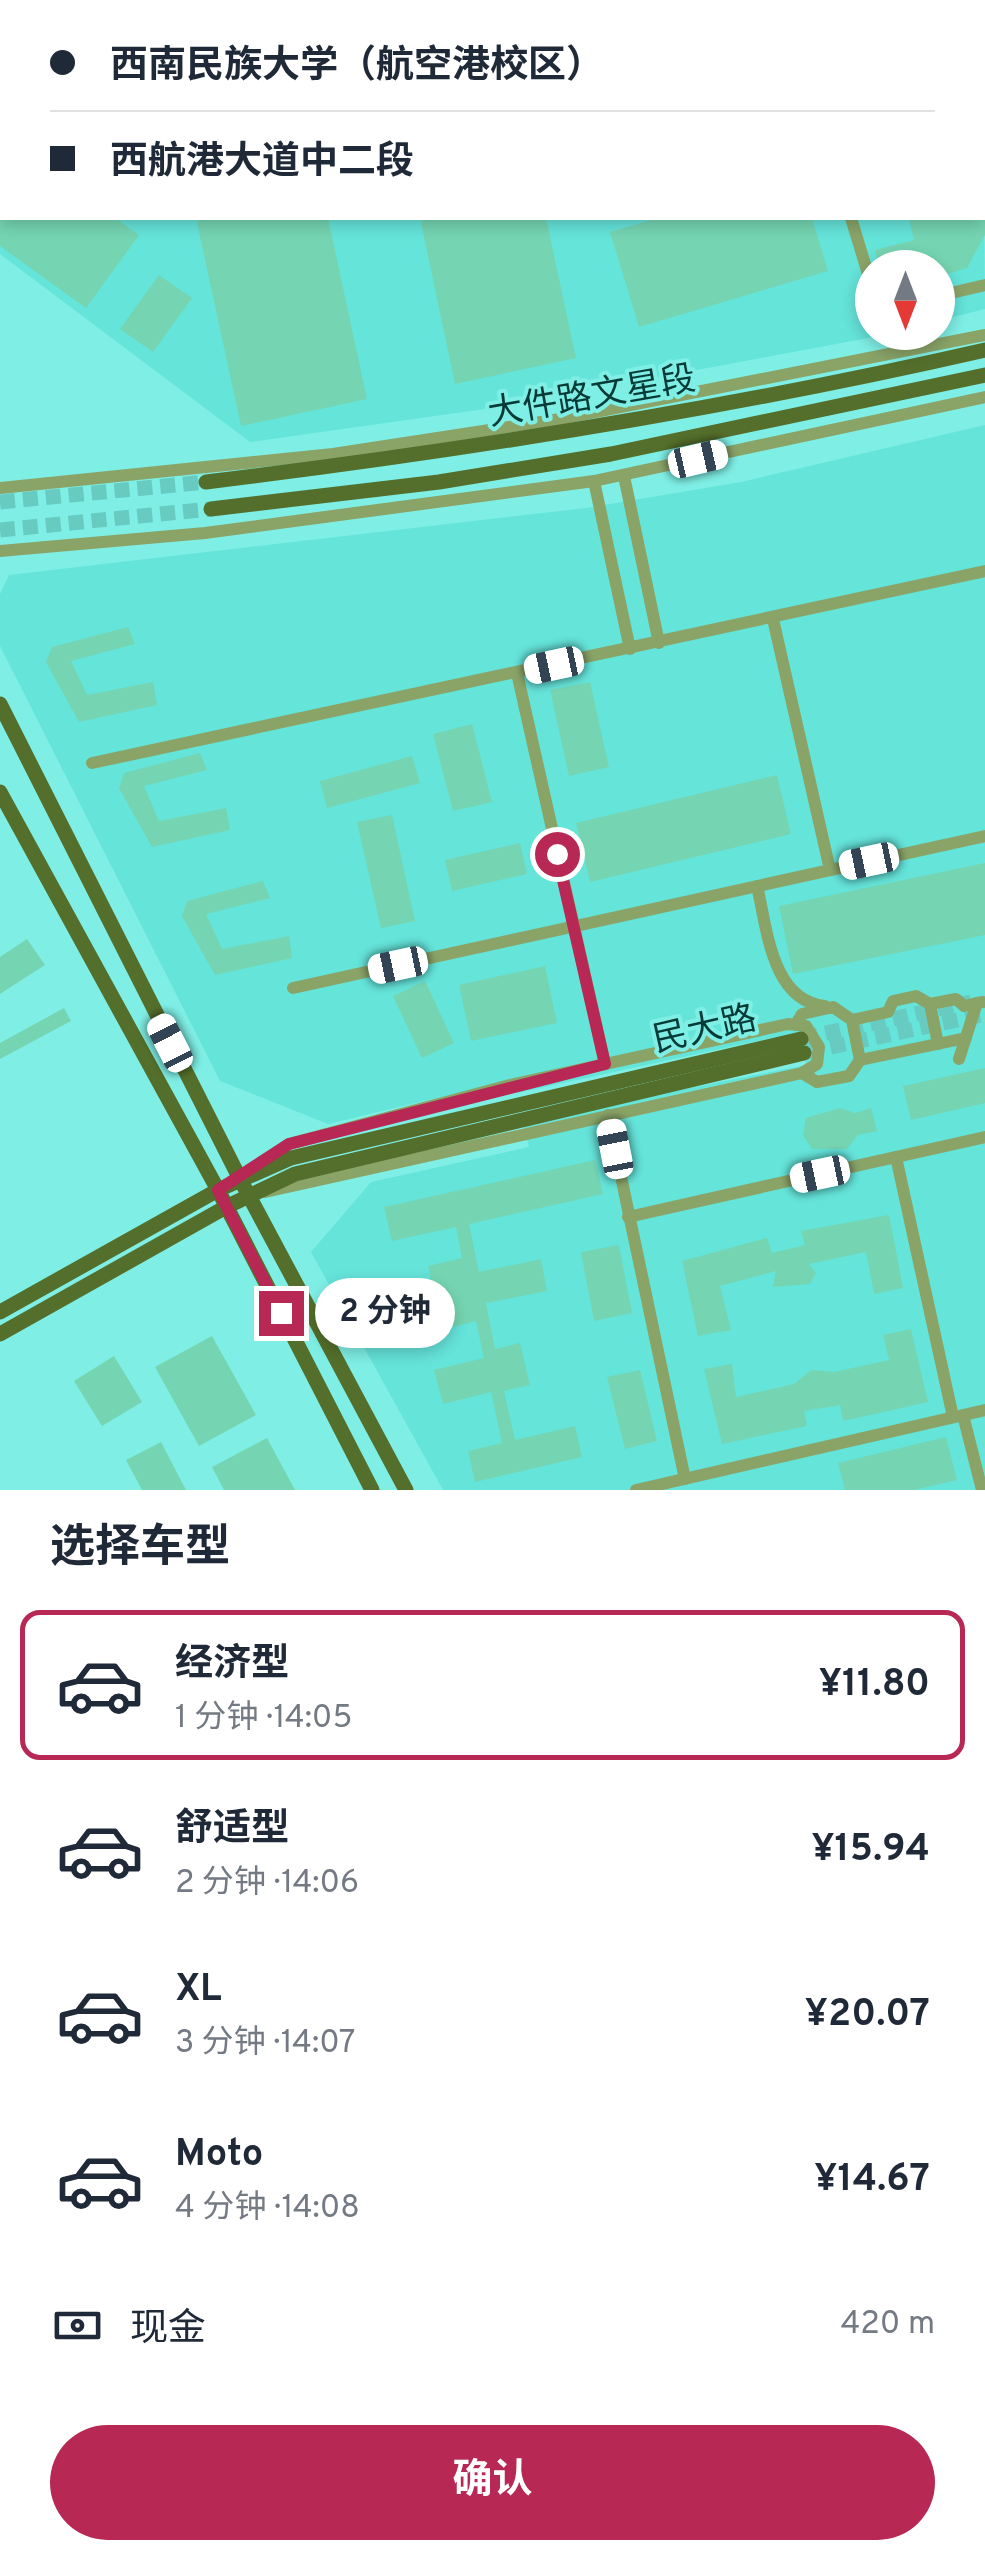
<!DOCTYPE html>
<html lang="zh">
<head>
<meta charset="utf-8">
<style>
	body { margin:0; font-family:Overpass,"Noto Sans SC",sans-serif; background:#f6f6f7; color:#1f2937; height:100vh; display:flex; flex-direction:column; font-size:38px; white-space:nowrap }
	* { box-sizing:border-box; margin:0 }
	p { font-size:32px; color:#747a83 }
	.icon { flex:none; width:55px; height:55px; fill:none; stroke:currentColor; stroke-width:2; stroke-linecap:round; stroke-linejoin:round }
	.map { position:relative; height:1490px; overflow:hidden }
	.side { display:flex; flex-direction:column; background:#fff; flex:1 }
	.side>* { flex:none }
	.hud { position:absolute; left:0px; top:0px; width:985px; height:220px; box-shadow:0 5px 15px #0003; display:grid; align-content:center; height:220px; padding:0 50px; background:#fff }
	.needle { width:65px; rotate:180deg }
	.controls { position:absolute; left:855px; top:250px; display:grid; gap:20px }
	.controls a { display:grid; place-items:center; width:100px; height:100px; border-radius:50%; background:#fff; box-shadow:0 5px 15px #0003; font-size:50px }
	.end { position:absolute; width:45px; height:45px; margin:-22px; border:12px solid #b72855; background:#fff; box-shadow:0 0 0 5px #fff }
	.from { border-radius:50% }
	.bubble { position:absolute; height:70px; border-radius:35px; background:#fff; box-shadow:0 5px 15px #0003; font-size:32px; font-weight:700; line-height:70px; text-align:center }
	.car { position:absolute; width:30px; height:60px; margin:-30px -15px; border-radius:12px; box-shadow:0 0 8px 2px #0007; background:linear-gradient(#fff 24%,#345 0 40%,#fff 0 76%,#345 0 86%,#fff 0) }
	.hud b { display:flex; align-items:center; gap:35px; height:95px; font-size:38px }
	.hud b+b { border-top:2px solid #e0e1e3 }
	.hud i { width:25px; height:25px; background:#1f2937 }
	ul { padding:0; list-style:none }
	li { display:flex; align-items:center; gap:30px; height:150px; margin:0 20px 15px; padding:0 30px; border:5px solid transparent; border-radius:20px }
	li div { flex:1 }
	li b { display:block; font-size:38px }
	li em { font-style:normal; font-weight:700 }
	li.current { border-color:#b72855 }
	li>.icon { width:90px; height:90px; stroke-width:1.5 }
	h2 { padding:0 50px; font-size:45px; line-height:120px }
	.pay { display:flex; align-items:center; gap:25px; height:110px; padding:0 50px; font-size:38px }
	.pay p { margin-inline-start:auto }
	.action { display:flex; gap:20px; margin-top:auto; padding:20px 50px }
	.action a { flex:1; height:115px; border-radius:60px; background:#b72855; color:#fff; font-size:40px; font-weight:700; line-height:115px; text-align:center }
	.map>svg:first-child { display:block }
	.built { fill:#65e4da }
	.building { fill:#75d5b2 }
	.lines { fill:none; stroke-linecap:round; stroke-linejoin:round }
	.major-tunnel { stroke:#67cbc2; stroke-width:15; stroke-dasharray:15 8; stroke-linecap:butt }
	.minor { stroke:#8aa468; stroke-width:12 }
	.major { stroke:#546f2b; stroke-width:15 }
	.route { stroke:#b72855; stroke-width:12 }
	.labels { text-anchor:middle; dominant-baseline:central; stroke-width:8; stroke-linejoin:round; paint-order:stroke }
	.street-label { font-size:35px; fill:#053a37; stroke:#7fefe5 }
</style>
</head>
<body>
<div class="map">
<svg width="985" height="1490" viewBox="0 0 985 1490">
	<rect width="100%" height="100%" fill="#7fefe5"/>
	<g class="built">
		<polygon points="532,0 956,0 957,2 519,2"/>
		<polygon points="983,59 985,309 938,321 938,268 872,268 872,332 890,333 863,339 492,408 250,442 0,254 2,104 2,218 982,218"/>
		<polygon points="985,425 985,1490 443,1490 311,1252 371,1182 529,1147 523,1121 806,1065 799,1032 517,1093 512,1080 328,1124 220,1081 0,646 0,594 9,575 586,508 741,482"/>
	</g>
	<g class="building">
		<polygon points="0,218 115,218 139,235 86,308 0,246"/>
		<polygon points="196,218 328,218 367,399 241,426"/>
		<polygon points="420,218 546,218 576,358 455,384"/>
		<polygon points="658,218 812,218 828,271 639,327 610,232"/>
		<polygon points="909,218 985,218 985,235 967,268 938,277 938,268 880,268 875,250 914,240"/>
		<polygon points="159,275 192,298 153,352 120,329"/>
		<polygon points="128,627 135,644 71,661 87,695 153,682 157,705 79,722 46,662 52,647"/>
		<polygon points="590,682 609,767 569,776 550,690"/>
		<polygon points="472,724 492,802 453,811 433,734"/>
		<polygon points="200,753 207,770 144,786 159,821 226,808 230,830 152,847 119,788 124,773"/>
		<polygon points="412,756 420,783 327,808 320,781"/>
		<polygon points="777,775 791,834 590,882 576,823"/>
		<polygon points="392,815 415,921 381,928 357,822"/>
		<polygon points="520,843 527,874 452,891 445,860"/>
		<polygon points="985,863 985,935 793,974 779,906"/>
		<polygon points="263,881 270,898 206,914 222,949 289,936 292,958 215,975 182,916 187,901"/>
		<polygon points="27,939 45,965 0,994 0,957"/>
		<polygon points="545,966 557,1023 471,1041 459,985"/>
		<polygon points="425,981 454,1043 422,1058 393,996"/>
		<polygon points="64,1008 71,1021 0,1059 0,1043"/>
		<polygon points="985,1068 985,1103 911,1120 903,1086"/>
		<polygon points="840,1108 855,1113 871,1108 877,1131 858,1135 847,1149 812,1149 803,1135 806,1118"/>
		<polygon points="595,1160 603,1194 469,1224 479,1272 541,1259 547,1291 486,1303 495,1349 520,1343 530,1385 504,1391 515,1440 575,1426 582,1457 475,1482 468,1451 502,1443 491,1392 443,1404 434,1370 484,1358 476,1321 415,1337 407,1306 435,1298 428,1266 462,1258 456,1227 392,1241 384,1207"/>
		<polygon points="889,1215 903,1288 874,1294 866,1252 809,1264 816,1273 810,1284 773,1287 776,1271 720,1286 731,1330 698,1336 682,1261 767,1238 772,1253 805,1245 801,1231"/>
		<polygon points="619,1245 632,1313 594,1321 581,1252"/>
		<polygon points="911,1329 928,1402 843,1421 840,1405 804,1411 807,1426 722,1444 704,1369 732,1364 736,1397 794,1384 811,1370 834,1372 889,1360 883,1335"/>
		<polygon points="212,1336 256,1415 199,1446 155,1367"/>
		<polygon points="114,1356 142,1402 102,1426 74,1381"/>
		<polygon points="640,1370 657,1441 625,1449 607,1377"/>
		<polygon points="946,1437 957,1480 914,1490 845,1490 838,1463"/>
		<polygon points="267,1438 295,1490 224,1490 212,1467"/>
		<polygon points="161,1442 186,1490 142,1490 126,1460"/>
	</g>
	<g class="lines">
		<g class="major-tunnel">
			<polyline points="0,502 206,482"/>
			<polyline points="0,530 211,509"/>
			<polyline points="803,1038 971,1002"/>
			<polyline points="808,1052 985,1014"/>
		</g>
		<g class="minor">
			<polyline points="193,0 193,2"/>
			<polyline points="782,0 783,2"/>
			<polyline points="967,0 968,2"/>
			<polyline points="283,2 295,0"/>
			<polyline points="387,2 401,0"/>
			<polyline points="982,41 985,47"/>
			<polyline points="0,62 2,61"/>
			<polyline points="0,79 2,78"/>
			<polyline points="982,112 985,112"/>
			<polyline points="851,218 872,287"/>
			<polyline points="938,296 985,285"/>
			<polyline points="624,476 659,643"/>
			<polyline points="594,481 630,649"/>
			<polyline points="0,488 333,454 560,419 985,335"/>
			<polyline points="0,551 205,533 594,481 985,397"/>
			<polyline points="773,619 830,870"/>
			<polyline points="517,673 605,1064"/>
			<polyline points="92,763 985,571"/>
			<path d="M757,886C767,927 771,1001 825,1006"/>
			<polyline points="293,988 985,836"/>
			<polyline points="930,1004 938,1044"/>
			<polyline points="852,1020 888,1012 893,1001 916,996 930,1004 956,999 964,1006 977,1003"/>
			<polyline points="796,1024 802,1014 833,1007 852,1020 860,1060 849,1076 817,1082 802,1073"/>
			<polyline points="959,1059 977,1003 983,1002"/>
			<polyline points="860,1060 966,1038"/>
			<polyline points="608,1115 685,1479"/>
			<polyline points="896,1157 953,1417"/>
			<polyline points="250,1171 289,1144 514,1084 788,1024 806,1026 819,1047 817,1064 802,1073 265,1192"/>
			<polyline points="628,1217 985,1137"/>
			<polyline points="963,1415 982,1490"/>
			<polyline points="636,1490 985,1410"/>
		</g>
		<g class="major">
			<path d="M206,482C468,450 727,409 985,350"/>
			<polyline points="211,509 439,482 611,454 985,375"/>
			<polyline points="0,704 240,1179 406,1490"/>
			<polyline points="0,792 218,1190 372,1490"/>
			<polyline points="0,1312 218,1190 291,1158 801,1039"/>
			<polyline points="0,1334 226,1207 295,1174 804,1053"/>
		</g>
	</g>
	<g class="lines">
		<polyline class="route" points="281,1313 218,1190 289,1144 605,1064 557,854"/>
	</g>
	<g class="labels">
		<g class="street-label">
			<text transform="translate(592 398) rotate(-10)">大件路文星段</text>
			<text transform="translate(705 1031) rotate(-13)">民大路</text>
		</g>
	</g>
</svg>
<div class="controls">
<a><svg class="needle" viewBox="-14 -14 28 28"><path d="M0-13l5 13h-10z" fill="#e53935"/><path d="M0 13l5-13h-10z" fill="#747a83"/></svg></a>
</div>
<i class="end from" style="left:557px;top:854px"></i>
<i class="end" style="left:281px;top:1313px"></i>
<div class="bubble" style="left:315px;top:1278px;width:140px">2 分钟</div>
<i class="car" style="left:698px;top:459px;rotate:77deg"></i>
<i class="car" style="left:554px;top:665px;rotate:258deg"></i>
<i class="car" style="left:869px;top:861px;rotate:258deg"></i>
<i class="car" style="left:398px;top:965px;rotate:258deg"></i>
<i class="car" style="left:170px;top:1043px;rotate:333deg"></i>
<i class="car" style="left:615px;top:1149px;rotate:349deg"></i>
<i class="car" style="left:820px;top:1174px;rotate:258deg"></i>
<div class="hud">
<b><i class="from"></i>西南民族大学（航空港校区）</b>
<b><i></i>西航港大道中二段</b>
</div>
</div>
<section class="side">
<h2>选择车型</h2>
<ul>
<li class="current"><svg class="icon" aria-label="car" viewBox="0 0 24 24"><path d="M5 17H2v-5l4-1 3-4h7l3 4 3 1v5h-3M9 17h6M6 11h13"/><circle cx="7" cy="17" r="2"/><circle cx="17" cy="17" r="2"/></svg><div><b>经济型</b><p>1 分钟 · 14:05</p></div><em>¥11.80</em></li>
<li><svg class="icon" aria-label="car" viewBox="0 0 24 24"><path d="M5 17H2v-5l4-1 3-4h7l3 4 3 1v5h-3M9 17h6M6 11h13"/><circle cx="7" cy="17" r="2"/><circle cx="17" cy="17" r="2"/></svg><div><b>舒适型</b><p>2 分钟 · 14:06</p></div><em>¥15.94</em></li>
<li><svg class="icon" aria-label="car" viewBox="0 0 24 24"><path d="M5 17H2v-5l4-1 3-4h7l3 4 3 1v5h-3M9 17h6M6 11h13"/><circle cx="7" cy="17" r="2"/><circle cx="17" cy="17" r="2"/></svg><div><b>XL</b><p>3 分钟 · 14:07</p></div><em>¥20.07</em></li>
<li><svg class="icon" aria-label="car" viewBox="0 0 24 24"><path d="M5 17H2v-5l4-1 3-4h7l3 4 3 1v5h-3M9 17h6M6 11h13"/><circle cx="7" cy="17" r="2"/><circle cx="17" cy="17" r="2"/></svg><div><b>Moto</b><p>4 分钟 · 14:08</p></div><em>¥14.67</em></li>
</ul>
<div class="pay"><svg class="icon" aria-label="cash" viewBox="0 0 24 24"><path d="M3 7h18v10H3z"/><circle cx="12" cy="12" r="2"/></svg>现金<p>420 m</p></div>
<div class="action"><a>确认</a></div>
</section>
</body>
</html>
